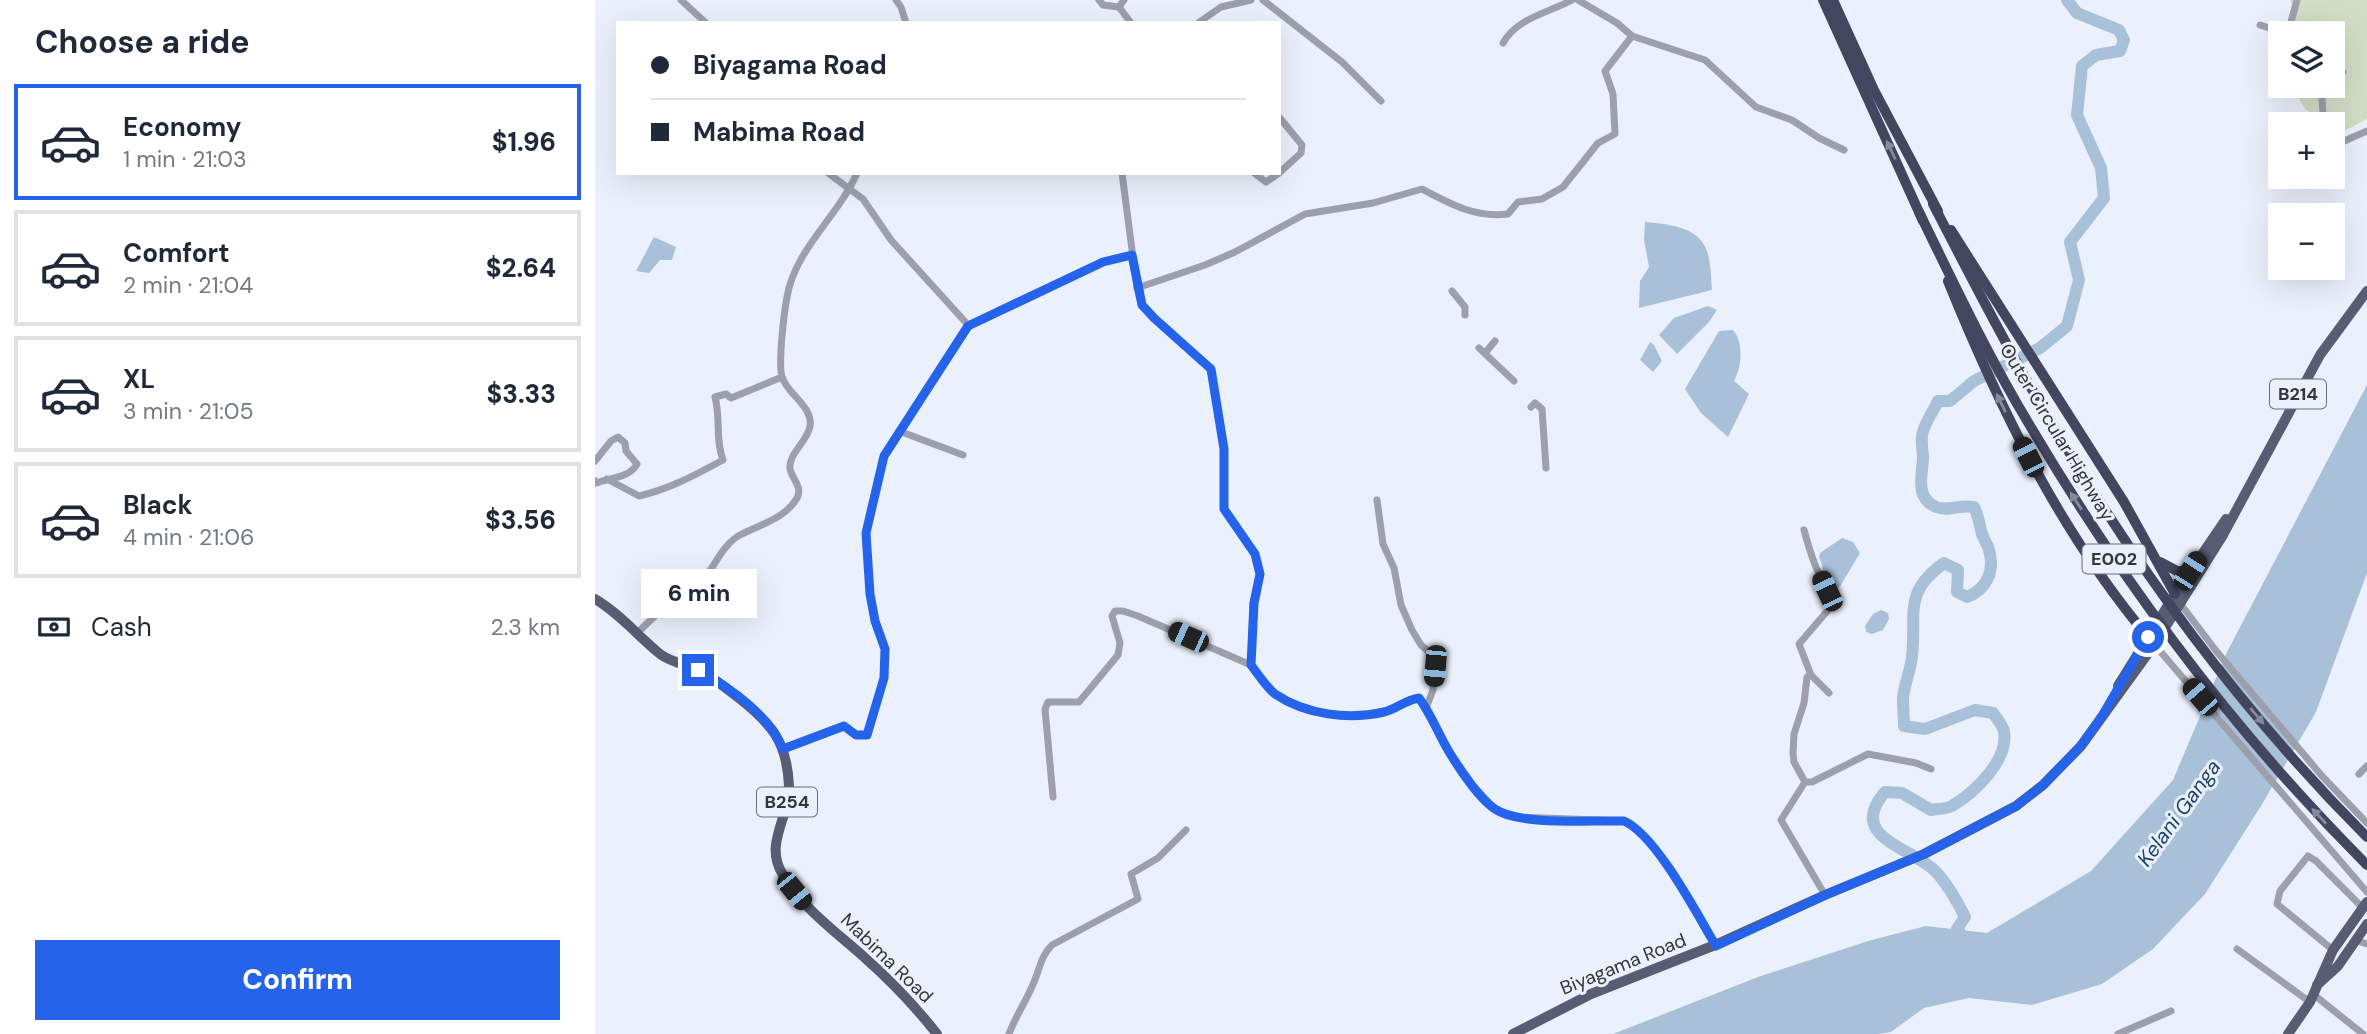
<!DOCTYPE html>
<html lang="en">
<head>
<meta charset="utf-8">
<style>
	body { margin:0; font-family:"DM Sans",sans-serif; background:#f6f6f7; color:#1f2937; height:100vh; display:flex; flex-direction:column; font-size:26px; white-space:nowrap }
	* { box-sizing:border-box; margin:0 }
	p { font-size:23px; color:#747a83 }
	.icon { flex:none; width:38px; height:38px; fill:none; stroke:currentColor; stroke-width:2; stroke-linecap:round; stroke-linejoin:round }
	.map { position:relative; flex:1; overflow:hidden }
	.panel { display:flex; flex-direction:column; background:#fff; width:595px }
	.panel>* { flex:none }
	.banner { position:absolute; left:21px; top:21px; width:665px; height:154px; border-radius:0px; box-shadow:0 7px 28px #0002; display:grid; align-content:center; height:154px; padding:0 35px; background:#fff }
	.controls { position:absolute; left:1673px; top:21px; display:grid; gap:14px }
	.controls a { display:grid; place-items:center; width:77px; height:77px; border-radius:0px; background:#fff; box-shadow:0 7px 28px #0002; font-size:35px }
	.end { position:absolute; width:32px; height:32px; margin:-16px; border:9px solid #2563eb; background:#fff; box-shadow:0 0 0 4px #fff }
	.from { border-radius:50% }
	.bubble { position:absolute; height:49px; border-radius:0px; background:#fff; box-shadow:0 7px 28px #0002; font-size:23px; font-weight:800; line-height:49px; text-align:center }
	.car { position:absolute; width:21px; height:42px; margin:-21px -10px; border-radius:9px; box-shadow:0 0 5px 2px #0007; background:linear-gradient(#222 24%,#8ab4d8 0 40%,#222 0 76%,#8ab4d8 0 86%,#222 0) }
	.banner b { display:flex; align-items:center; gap:24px; height:66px; font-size:26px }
	.banner b+b { border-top:2px solid #e0e1e3 }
	.banner i { width:18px; height:18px; background:#1f2937 }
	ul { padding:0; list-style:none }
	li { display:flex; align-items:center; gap:21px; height:116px; margin:0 14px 10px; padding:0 21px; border:4px solid #e0e1e3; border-radius:0px }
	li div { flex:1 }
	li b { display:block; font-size:26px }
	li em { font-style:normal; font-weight:800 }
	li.current { border-color:#2563eb }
	li>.icon { width:63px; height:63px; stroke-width:1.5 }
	h2 { padding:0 35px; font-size:32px; line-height:84px }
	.pay { display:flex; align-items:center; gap:18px; height:77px; padding:0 35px; font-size:26px }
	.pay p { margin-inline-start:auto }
	.button { display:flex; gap:14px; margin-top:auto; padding:14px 35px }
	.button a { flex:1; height:80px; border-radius:0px; background:#2563eb; color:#fff; font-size:28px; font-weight:800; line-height:80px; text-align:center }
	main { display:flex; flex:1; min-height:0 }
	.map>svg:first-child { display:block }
	.green { fill:#d3dec6 }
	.water { fill:#a8c0d8 }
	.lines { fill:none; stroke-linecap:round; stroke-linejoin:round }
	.river { stroke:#a8c0d8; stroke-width:12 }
	.minor { stroke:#9d9fad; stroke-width:7 }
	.major { stroke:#595d74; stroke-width:10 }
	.highway { stroke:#42465f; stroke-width:10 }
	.highway-bridge { stroke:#42465f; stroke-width:10 }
	.oneway { fill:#868a9e }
	.route { stroke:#2563eb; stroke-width:9 }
	.labels { text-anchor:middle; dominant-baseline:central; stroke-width:6; stroke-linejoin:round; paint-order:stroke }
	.shield { fill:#ebf1fc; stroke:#6b6e75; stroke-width:2 }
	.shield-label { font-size:18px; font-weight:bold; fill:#34363b }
	.street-label { font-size:19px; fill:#34363b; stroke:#ebf1fc }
	.water-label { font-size:21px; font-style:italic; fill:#1e4466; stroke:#ebf1fc }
</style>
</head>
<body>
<main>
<section class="panel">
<h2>Choose a ride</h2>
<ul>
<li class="current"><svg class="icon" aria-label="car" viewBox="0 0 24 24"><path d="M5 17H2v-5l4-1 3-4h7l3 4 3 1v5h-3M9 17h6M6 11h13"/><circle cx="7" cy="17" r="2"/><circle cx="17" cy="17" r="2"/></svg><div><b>Economy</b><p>1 min · 21:03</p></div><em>$1.96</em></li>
<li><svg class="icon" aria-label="car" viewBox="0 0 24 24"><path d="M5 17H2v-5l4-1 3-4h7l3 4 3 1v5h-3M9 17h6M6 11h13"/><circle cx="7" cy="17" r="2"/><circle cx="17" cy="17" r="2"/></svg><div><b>Comfort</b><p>2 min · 21:04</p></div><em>$2.64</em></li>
<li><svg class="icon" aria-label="car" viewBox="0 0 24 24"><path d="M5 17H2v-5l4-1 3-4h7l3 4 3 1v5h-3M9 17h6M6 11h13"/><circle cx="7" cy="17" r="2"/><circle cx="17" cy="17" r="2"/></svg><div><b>XL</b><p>3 min · 21:05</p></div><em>$3.33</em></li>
<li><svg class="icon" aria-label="car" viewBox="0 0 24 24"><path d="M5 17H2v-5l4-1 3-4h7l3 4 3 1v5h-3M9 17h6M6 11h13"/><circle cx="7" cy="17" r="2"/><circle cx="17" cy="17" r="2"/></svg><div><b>Black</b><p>4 min · 21:06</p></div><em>$3.56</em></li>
</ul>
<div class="pay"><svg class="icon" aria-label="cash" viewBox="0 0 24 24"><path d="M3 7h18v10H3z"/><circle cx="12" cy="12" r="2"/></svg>Cash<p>2.3 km</p></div>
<div class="button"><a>Confirm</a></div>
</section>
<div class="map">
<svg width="1772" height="1034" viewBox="0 0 1772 1034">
	<rect width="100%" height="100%" fill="#ebf1fc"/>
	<polygon class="green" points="1695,0 1772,0 1772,119 1751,130 1711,110 1696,86 1738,86 1738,33 1697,33 1701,17"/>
	<g class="water">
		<path d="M1050,222C1071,224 1104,226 1112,251C1116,263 1116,278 1117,290L1044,308L1045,281L1054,267L1049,240Z"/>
		<polygon points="59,237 81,247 77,260 65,260 54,273 41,271"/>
		<polygon points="1113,306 1122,310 1114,322 1082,354 1064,335 1079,318"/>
		<path d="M1138,330C1149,343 1147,367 1139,381L1154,394L1133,437L1106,413L1090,389L1124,331Z"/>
		<polygon points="1055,342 1059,345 1067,361 1058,372 1045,360"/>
		<polygon points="1772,385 1772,573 1721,712 1666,806 1610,894 1558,949 1507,984 1437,1005 1374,998 1329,1008 1296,1032 1284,1034 1018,1034 1163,977 1273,941 1331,926 1392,933 1496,871 1578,780 1632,652"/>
		<path d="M1247,538L1258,542L1265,553L1244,588L1239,591C1230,585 1229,568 1224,557L1225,553Z"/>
		<polygon points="1286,610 1293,613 1294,619 1288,630 1277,634 1271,632 1270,626 1278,614"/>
	</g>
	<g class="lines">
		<path class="river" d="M1372,942L1362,929L1370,917C1362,901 1353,884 1340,871C1316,847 1251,837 1290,792L1307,793L1336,810C1342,809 1351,809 1357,806C1379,793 1414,760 1409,732C1408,725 1402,719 1398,713L1380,710L1330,729L1309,726C1309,717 1308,708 1308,699C1309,684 1316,670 1317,656C1322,614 1307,593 1349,563L1363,570L1362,592L1372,597C1392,589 1400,571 1394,550C1393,545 1389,540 1387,534C1384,524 1384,517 1379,507C1365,504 1354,512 1341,507C1320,498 1327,476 1328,459C1328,451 1326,444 1327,436C1328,425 1338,412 1343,401H1355L1379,381L1445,348L1472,326L1484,280L1475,242L1509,198L1506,168L1482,115L1487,66L1501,55L1525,51L1529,40L1524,30L1482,13L1472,0"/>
		<g class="minor">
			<polyline points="86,0 111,23"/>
			<polyline points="301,0 306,7 311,23"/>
			<polyline points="504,0 508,5 524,7 529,0"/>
			<polyline points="668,0 747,62 786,101"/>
			<polyline points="983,0 1022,23 1037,36"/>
			<polyline points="524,7 536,23"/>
			<polyline points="603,23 626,7 656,0"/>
			<polyline points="1665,25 1690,33"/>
			<polyline points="1693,33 1702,0"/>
			<path d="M908,43C922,18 953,13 977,0"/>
			<polyline points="1738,60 1748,72"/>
			<polyline points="1726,86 1728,113 1734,124"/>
			<polyline points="684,117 707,145 706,153 684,173"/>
			<polyline points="1738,131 1747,142 1772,131"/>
			<polyline points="233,173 268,199 296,240 374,326"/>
			<path d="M527,173L542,288L547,305L559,318L616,369L629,449V509L660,554L665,574L658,603L656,665C663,674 671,687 680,694C711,715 754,720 789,712C802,709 810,700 824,698L854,751L878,785L900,809L919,817L1029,821C1061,835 1102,913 1120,945"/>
			<polyline points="659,173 671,182 684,173"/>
			<path d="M542,288L610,265L640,252L710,214L778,203L827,189C855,204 880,218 913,214L923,202L947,199L968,187L1003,143L1020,134L1018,94L1010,71L1037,36L1110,60L1161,107L1197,120L1224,138L1249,150"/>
			<polyline points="857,291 870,307 870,315"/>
			<polyline points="884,348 919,381"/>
			<polyline points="890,353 900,341"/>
			<polyline points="936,407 940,403 947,409 951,468"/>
			<polyline points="304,431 368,455"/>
			<path d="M0,461L16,441L23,437L30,443L31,451L42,464C35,478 14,478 1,483L0,481"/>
			<path d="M12,479L44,496C75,489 100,475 128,460C120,439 126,420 120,397L131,394L136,398L187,377"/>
			<polyline points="782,500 788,544 799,568 806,605 817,630 826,645 833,651 840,666 838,690 831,708"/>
			<path d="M1209,530C1216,556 1224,580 1240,602L1204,644L1216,675"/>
			<polyline points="1584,602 1622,652 1727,776 1772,823"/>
			<path d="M42,633C56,620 70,605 86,594C93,589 102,587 108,580C120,566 128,544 145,535C164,525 191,518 202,498C208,487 197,479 195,469C193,454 213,441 215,426C218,406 192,394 187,377C183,363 189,313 192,297C200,249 243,217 262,173"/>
			<polyline points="1558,643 1772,892"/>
			<polyline points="188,749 249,726 262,735 273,735 289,678 290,648 280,621 275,594 271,533 289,456 374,326 508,262 537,255"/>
			<polyline points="1764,774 1772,766"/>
			<polyline points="1210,782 1199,762 1198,754 1199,734 1209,703 1212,677 1216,675 1234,693"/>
			<polyline points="458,797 450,709 453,702 484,702 523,655 525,643 517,616 520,611 528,611 543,616 656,665"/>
			<polyline points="1230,895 1186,820 1210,782 1217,782 1273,754 1321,763 1336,769"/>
			<polyline points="1760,940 1772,944"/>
			<polyline points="1642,949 1715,1002"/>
			<polyline points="1738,950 1682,904 1685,891 1713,856 1721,861 1768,908"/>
			<polyline points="1718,994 1768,1034"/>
			<path d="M414,1034C421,1015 432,1000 439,982C445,968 446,956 457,945L543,899L536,874L563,858L591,830"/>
			<polyline points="1523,1034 1576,1011"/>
		</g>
		<g class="major">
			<path d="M0,599C24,613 43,636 65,654C77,663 91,664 104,670C119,678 131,688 144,698C177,724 192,742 194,786C195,817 169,843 187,873C207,908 239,930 269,957C295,980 320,1006 342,1034"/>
			<polyline points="1523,686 1580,594 1631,519"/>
			<polyline points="1722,985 1743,966 1772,924"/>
			<polyline points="918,1034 996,994 1120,945 1230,895 1329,854 1421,806 1448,785 1486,746 1559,645 1628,535 1725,355 1772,291"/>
			<polyline points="1693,1034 1715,1002 1738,950 1772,902"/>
		</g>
		<g class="highway">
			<polyline points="1228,0 1328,221"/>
			<polyline points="1238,0 1279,90 1343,211"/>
			<polyline points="1356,230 1529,502 1580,594"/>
			<path d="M1353,281C1404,407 1465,532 1553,637"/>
			<polyline points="1565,562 1582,571 1595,571"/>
		</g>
		<g class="highway-bridge">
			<path d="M1338,204C1374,273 1409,343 1449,410C1538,564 1646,711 1772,837"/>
			<path d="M1324,212C1359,284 1393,356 1434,424C1529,585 1640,733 1772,865"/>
		</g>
	</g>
	<defs><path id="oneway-solid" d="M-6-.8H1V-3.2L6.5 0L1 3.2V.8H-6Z" transform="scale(1.75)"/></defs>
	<g class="oneway">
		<use href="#oneway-solid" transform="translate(1296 150) rotate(-115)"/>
		<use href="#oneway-solid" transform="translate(1406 403) rotate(-116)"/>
		<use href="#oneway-solid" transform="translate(1481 501) rotate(-123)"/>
		<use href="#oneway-solid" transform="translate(1662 716) rotate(50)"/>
		<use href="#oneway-solid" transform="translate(1724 816) rotate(-133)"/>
	</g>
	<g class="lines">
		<path class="route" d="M103,670C136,689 172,713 188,749L249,726L261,735H272L289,678L290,649L280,621L275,594L271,533L289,456L373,326L508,262L537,255L547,305L559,318L616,369L629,449V509L660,554L665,574L659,603L656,665C663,674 671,687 680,694C711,715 754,720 789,712C802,709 810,700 824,698C836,714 843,733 853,750C863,767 884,799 900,809C924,826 998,820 1029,821C1061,835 1102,914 1121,946L1230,895L1329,854L1421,806L1448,785L1486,746L1507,716L1553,637"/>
	</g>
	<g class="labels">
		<g class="shield">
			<rect x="1675" y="379.5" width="56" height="29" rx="5"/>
			<rect x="1487.5" y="544.5" width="63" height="29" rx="5"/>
			<rect x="162" y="787.5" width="60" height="29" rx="5"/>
		</g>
		<g class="shield-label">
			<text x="1703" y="394">B214</text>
			<text x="1519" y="559">E002</text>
			<text x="192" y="802">B254</text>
		</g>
		<g class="street-label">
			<text transform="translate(1462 432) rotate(59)">Outer Circular Highway</text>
			<text transform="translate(292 958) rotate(44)">Mabima Road</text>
			<text transform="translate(1028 964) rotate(-22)">Biyagama Road</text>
		</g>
		<g class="water-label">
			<text transform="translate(1584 813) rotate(-54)">Kelani Ganga</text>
		</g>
	</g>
</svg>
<div class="controls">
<a><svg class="icon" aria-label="layers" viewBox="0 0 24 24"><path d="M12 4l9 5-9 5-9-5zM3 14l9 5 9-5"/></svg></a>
<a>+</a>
<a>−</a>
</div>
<i class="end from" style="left:1553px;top:637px"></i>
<i class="end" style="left:103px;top:670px"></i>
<div class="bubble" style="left:46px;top:569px;width:116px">6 min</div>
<i class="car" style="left:1433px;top:457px;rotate:333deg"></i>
<i class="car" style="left:1595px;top:571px;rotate:33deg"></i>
<i class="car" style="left:1232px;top:591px;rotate:335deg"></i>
<i class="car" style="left:593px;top:637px;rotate:294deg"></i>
<i class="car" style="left:840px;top:666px;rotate:185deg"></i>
<i class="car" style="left:1605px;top:697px;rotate:319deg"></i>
<i class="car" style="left:199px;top:891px;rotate:141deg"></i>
<div class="banner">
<b><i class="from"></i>Biyagama Road</b>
<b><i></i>Mabima Road</b>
</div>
</div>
</main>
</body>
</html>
